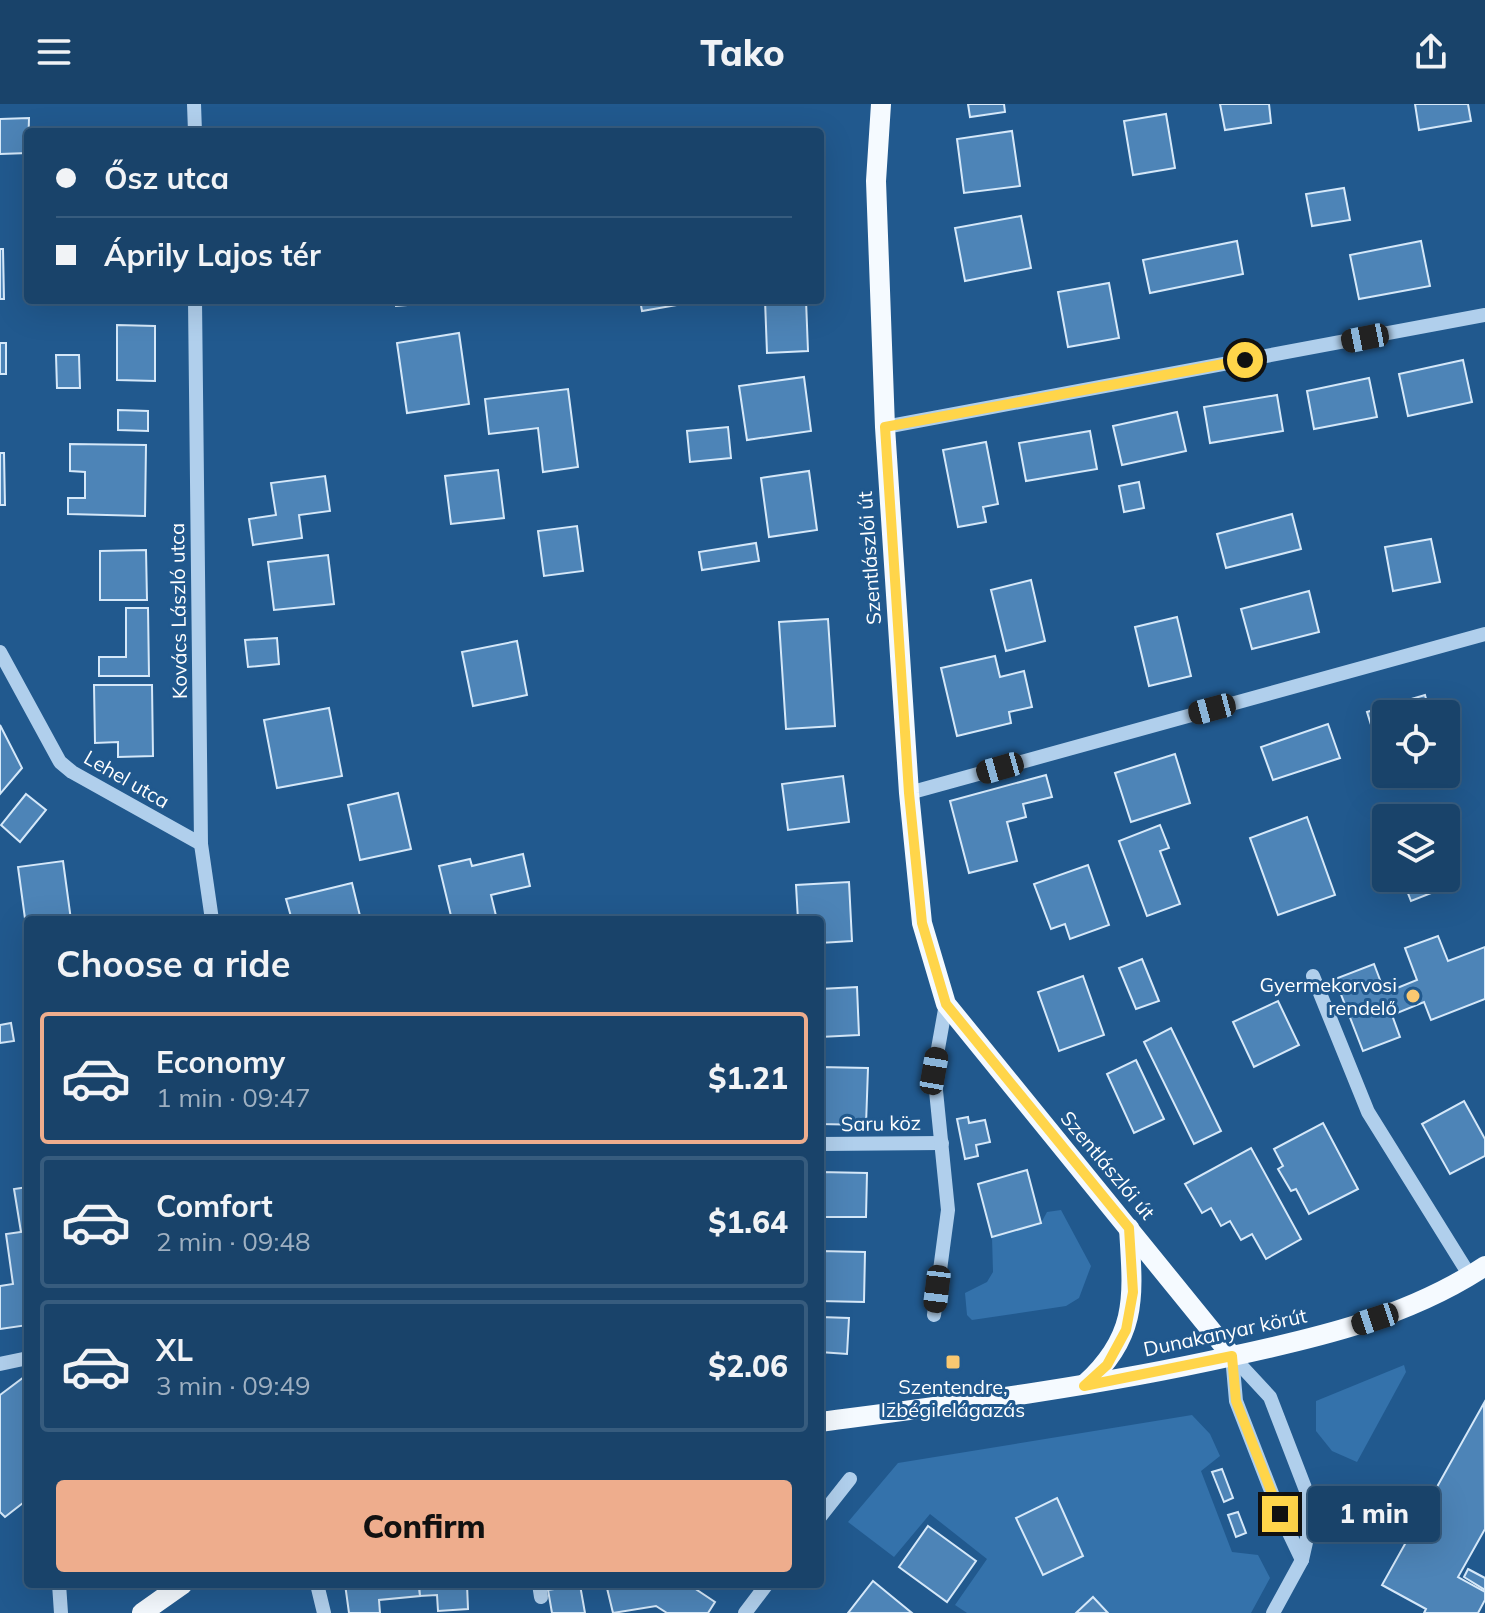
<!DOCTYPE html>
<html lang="en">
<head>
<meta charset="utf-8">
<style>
	body { margin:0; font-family:Mulish,sans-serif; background:#264e72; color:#f1f3f6; height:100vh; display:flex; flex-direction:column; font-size:30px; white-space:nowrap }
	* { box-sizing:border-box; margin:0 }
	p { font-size:26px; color:#9fb0c1 }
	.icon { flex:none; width:44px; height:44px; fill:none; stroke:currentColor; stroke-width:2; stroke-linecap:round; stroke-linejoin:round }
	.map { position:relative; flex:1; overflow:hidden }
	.panel { position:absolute; left:24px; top:812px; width:800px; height:672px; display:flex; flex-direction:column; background:#19436a; border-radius:8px; box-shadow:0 8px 32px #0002,0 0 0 2px #375c7e }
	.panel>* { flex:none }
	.guide { position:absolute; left:24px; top:24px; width:800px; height:176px; border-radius:8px; box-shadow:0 8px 32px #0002,0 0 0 2px #375c7e; display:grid; align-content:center; height:176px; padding:0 32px; background:#19436a }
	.fabs { position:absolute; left:1372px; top:596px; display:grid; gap:16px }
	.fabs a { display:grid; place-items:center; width:88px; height:88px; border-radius:8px; background:#19436a; box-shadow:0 8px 32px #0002,0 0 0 2px #375c7e; font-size:40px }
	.end { position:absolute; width:36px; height:36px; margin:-18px; border:10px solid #ffd54a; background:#111; box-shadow:0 0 0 4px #111 }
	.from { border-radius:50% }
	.bubble { position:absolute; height:56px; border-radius:8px; background:#19436a; box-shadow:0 8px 32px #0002,0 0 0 2px #375c7e; font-size:26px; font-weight:800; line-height:56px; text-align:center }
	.car { position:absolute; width:24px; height:48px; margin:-24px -12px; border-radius:10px; box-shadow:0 0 6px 2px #0007; background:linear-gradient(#222 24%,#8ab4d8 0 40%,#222 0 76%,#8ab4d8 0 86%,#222 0) }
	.guide b { display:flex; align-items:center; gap:28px; height:76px; font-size:30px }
	.guide b+b { border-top:2px solid #375c7e }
	.guide i { width:20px; height:20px; background:#f1f3f6 }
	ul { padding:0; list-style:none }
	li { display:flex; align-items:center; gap:24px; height:132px; margin:0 16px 12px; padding:0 16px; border:4px solid #375c7e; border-radius:8px }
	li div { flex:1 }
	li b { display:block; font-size:30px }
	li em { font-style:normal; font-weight:800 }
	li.current { border-color:#eead8d }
	li>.icon { width:72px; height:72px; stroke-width:1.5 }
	h2 { padding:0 32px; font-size:36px; line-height:96px }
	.button { display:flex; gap:16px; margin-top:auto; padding:16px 32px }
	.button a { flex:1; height:92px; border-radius:8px; background:#eead8d; color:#111; font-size:32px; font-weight:800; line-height:92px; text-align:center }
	header { display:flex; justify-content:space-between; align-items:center; height:104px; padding:0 32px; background:#19436a; font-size:36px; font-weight:800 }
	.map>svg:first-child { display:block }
	.green { fill:#3472ab }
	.building { fill:#4d84b7; stroke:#d5e8f9; stroke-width:2 }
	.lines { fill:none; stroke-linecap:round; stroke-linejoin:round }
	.minor { stroke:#b0cfec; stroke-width:14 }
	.major { stroke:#f5faff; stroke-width:20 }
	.route { stroke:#ffd54a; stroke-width:10 }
	.poi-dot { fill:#f9c871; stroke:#21598e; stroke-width:3 }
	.labels { text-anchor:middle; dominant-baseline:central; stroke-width:6; stroke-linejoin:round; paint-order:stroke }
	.street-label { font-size:20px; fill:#fff; stroke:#21598e }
	.poi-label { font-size:20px; fill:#fff; stroke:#21598e; text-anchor:end }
</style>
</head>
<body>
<header><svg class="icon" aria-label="menu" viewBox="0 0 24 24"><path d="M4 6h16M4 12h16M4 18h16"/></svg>Tako<svg class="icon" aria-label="share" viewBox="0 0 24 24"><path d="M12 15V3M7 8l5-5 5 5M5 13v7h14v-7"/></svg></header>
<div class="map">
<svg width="1485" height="1509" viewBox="0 0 1485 1509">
	<rect width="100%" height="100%" fill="#21598e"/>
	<g class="green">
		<polygon points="1061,1106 1091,1162 1079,1194 1066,1202 972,1216 967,1211 965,1189 987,1178 993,1168 992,1133 1041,1119 1047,1108"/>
		<polygon points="1404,1261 1406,1268 1357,1358 1332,1347 1316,1327 1316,1297"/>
		<polygon points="1192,1311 1210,1330 1220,1352 1201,1367 1232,1448 1258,1451 1270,1474 1251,1509 1108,1509 1093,1493 1075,1509 967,1509 955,1501 987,1455 930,1410 894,1453 848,1418 898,1359"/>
	</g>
	<g class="building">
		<polygon points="968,0 1004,0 1005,8 970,13"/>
		<polygon points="1220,0 1269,0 1271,19 1225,26"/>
		<polygon points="1415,0 1468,0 1471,17 1419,26"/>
		<polygon points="1166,10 1175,64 1133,71 1124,17"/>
		<polygon points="29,14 28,49 0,50 0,15"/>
		<polygon points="750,23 807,24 807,28 750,28"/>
		<polygon points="1012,27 1020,82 964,89 957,35"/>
		<polygon points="1344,84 1350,116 1312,122 1306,90"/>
		<polygon points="1021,112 1031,164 965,177 955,124"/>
		<polygon points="1237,137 1243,170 1150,189 1143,156"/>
		<polygon points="1421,137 1430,182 1359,195 1350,151"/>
		<polygon points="0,145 3,145 4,195 0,195"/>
		<polygon points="1109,179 1119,234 1068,243 1058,188"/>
		<polygon points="395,196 457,196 457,197 396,202"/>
		<polygon points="640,196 683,196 683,200 642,207"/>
		<polygon points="765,196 806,196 808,247 767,249"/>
		<polygon points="117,221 155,222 155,277 117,276"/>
		<polygon points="459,229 469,300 407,309 397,239"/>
		<rect x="0" y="239" width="6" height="31"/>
		<polygon points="56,251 79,251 80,284 57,284"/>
		<polygon points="1463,256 1472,298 1408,312 1399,270"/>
		<polygon points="804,273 811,327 747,336 739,282"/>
		<polygon points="1369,274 1377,313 1314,325 1307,287"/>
		<polygon points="568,285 578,363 543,368 538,324 489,330 485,295"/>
		<polygon points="1277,291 1283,327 1210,339 1204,303"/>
		<polygon points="118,306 148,307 148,327 118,326"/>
		<polygon points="1177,308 1186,347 1122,361 1113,322"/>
		<polygon points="728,323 731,354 690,358 687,327"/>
		<polygon points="1090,327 1097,365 1026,377 1019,339"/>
		<polygon points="986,338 998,400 983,403 986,418 958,423 943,346"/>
		<polygon points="70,340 146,341 145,412 68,410 68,394 85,394 85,368 70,367"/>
		<polygon points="0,349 4,349 5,401 0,401"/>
		<polygon points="498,366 504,414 451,420 445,372"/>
		<polygon points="809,367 817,426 769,433 761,374"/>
		<polygon points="325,372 330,407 299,411 302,434 253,441 249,415 276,411 271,379"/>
		<polygon points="1139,378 1144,404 1124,408 1119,382"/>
		<polygon points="1292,410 1301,445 1226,464 1217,430"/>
		<polygon points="577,422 583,467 544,472 538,427"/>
		<polygon points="1431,435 1440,478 1393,487 1385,443"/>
		<polygon points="756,439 759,457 702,466 699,448"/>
		<polygon points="146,446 147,496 100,496 100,447"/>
		<polygon points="328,451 334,500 274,506 268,458"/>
		<polygon points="1031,476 1045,537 1006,547 991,486"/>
		<polygon points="1309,487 1319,528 1252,545 1241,505"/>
		<polygon points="126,504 148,504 149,572 99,572 99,553 126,553"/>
		<polygon points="1177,513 1191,572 1149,582 1135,523"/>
		<polygon points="828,515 835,622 786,625 779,518"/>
		<polygon points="277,534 279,560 248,563 245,536"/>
		<polygon points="517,537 527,591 473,602 462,548"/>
		<polygon points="995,552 1000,573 1024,567 1032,603 1009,608 1011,619 957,632 941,564"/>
		<polygon points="94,581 152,581 153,652 118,653 118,638 95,639"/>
		<polygon points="1425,591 1430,610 1386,610 1386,652 1381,653 1367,608"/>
		<polygon points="329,604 342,672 277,684 264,616"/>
		<polygon points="1328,620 1340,654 1273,676 1261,643"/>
		<polygon points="0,621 22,664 0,690"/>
		<polygon points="1175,650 1190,699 1131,718 1115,669"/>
		<polygon points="1046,671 1052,693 1023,700 1026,713 1007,718 1017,757 969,769 950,697"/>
		<polygon points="843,672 849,718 788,726 782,680"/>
		<polygon points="398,689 411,745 360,756 348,701"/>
		<polygon points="26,690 46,706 20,738 1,721"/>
		<polygon points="1307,713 1335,791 1278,811 1250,734"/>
		<polygon points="1160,721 1169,744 1160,747 1180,800 1147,812 1119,737"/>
		<polygon points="523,750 530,782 491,791 497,816 452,816 439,762 470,755 472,762"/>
		<polygon points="1446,752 1457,779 1411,797 1402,774 1446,774"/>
		<polygon points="63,757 71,816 28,816 28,822 26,822 18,763"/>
		<polygon points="1088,761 1109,821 1070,835 1065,820 1051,825 1034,780"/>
		<polygon points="849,778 852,837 820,839 820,816 798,816 796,781"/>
		<polygon points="352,779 361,816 292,816 286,795"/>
		<polygon points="1438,832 1448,857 1485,843 1485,895 1431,916 1424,898 1392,911 1400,933 1363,947 1335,875 1374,860 1385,889 1417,876 1405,844"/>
		<polygon points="1142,855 1159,897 1136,905 1119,864"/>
		<polygon points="1083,872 1104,931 1059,947 1038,888"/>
		<polygon points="857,883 859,931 820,933 820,885"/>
		<polygon points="1278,897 1299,941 1254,963 1233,918"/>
		<polygon points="11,919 14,937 0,939 0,921"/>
		<polygon points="1171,924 1221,1027 1194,1040 1144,938"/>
		<polygon points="1136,956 1164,1015 1134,1029 1107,970"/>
		<polygon points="820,963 868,964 866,1021 820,1020"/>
		<polygon points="1464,997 1485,1035 1485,1052 1450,1070 1422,1020"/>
		<polygon points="968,1013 969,1019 985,1016 990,1038 976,1041 978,1052 965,1055 957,1015"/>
		<polygon points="1323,1019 1358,1085 1309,1110 1296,1085 1291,1087 1278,1065 1283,1062 1274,1045"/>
		<polygon points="1251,1044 1301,1135 1266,1155 1252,1130 1241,1136 1230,1117 1221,1122 1211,1104 1202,1109 1185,1080"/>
		<polygon points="1027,1066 1041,1119 992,1133 978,1080"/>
		<polygon points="820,1068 867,1069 866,1113 820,1113"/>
		<polygon points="28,1083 28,1127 21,1128 14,1085"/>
		<polygon points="28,1127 28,1221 0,1225 0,1182 13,1180 6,1130"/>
		<polygon points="820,1147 865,1148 864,1198 820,1197"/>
		<polygon points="820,1213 849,1214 847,1250 820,1248"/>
		<polygon points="28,1270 28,1395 5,1413 0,1408 0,1291"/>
		<polygon points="1484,1299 1485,1425 1458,1473 1485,1488 1485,1496 1478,1509 1424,1509 1426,1505 1382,1481"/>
		<polygon points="1222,1365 1233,1394 1224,1398 1212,1368"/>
		<polygon points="1057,1394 1083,1452 1043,1471 1016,1414"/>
		<polygon points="1238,1408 1246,1429 1236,1433 1228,1411"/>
		<polygon points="928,1422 976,1457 947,1498 899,1463"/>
		<polygon points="1468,1465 1485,1474 1485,1486 1464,1473"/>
		<polygon points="873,1477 912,1509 848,1509"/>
		<polygon points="345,1480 419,1480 420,1492 379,1496 380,1509 349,1509"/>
		<polygon points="419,1480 467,1480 468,1505 438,1507 437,1491 420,1492"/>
		<polygon points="606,1480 688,1480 715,1498 708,1509 667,1509 656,1502 613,1509"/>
		<polygon points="580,1481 585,1509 552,1509 548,1486"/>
		<polygon points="1093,1493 1108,1509 1076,1509"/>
	</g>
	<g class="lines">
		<g class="minor">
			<polyline points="194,0 195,28"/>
			<polyline points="195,196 201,740 212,816"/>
			<polyline points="885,323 1485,211"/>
			<polyline points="0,548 60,658 72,668 201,740"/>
			<polyline points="909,689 1485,530"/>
			<polyline points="1313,872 1368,1008 1470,1172"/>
			<polyline points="820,1040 942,1039"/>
			<polyline points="934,1211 948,1106 934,967 946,900"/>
			<polyline points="1232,1252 1270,1293 1307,1389 1309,1425 1302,1456 1273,1509"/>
			<polyline points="1232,1252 1236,1297 1280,1410 1302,1456"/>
			<polyline points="0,1260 28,1254"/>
			<polyline points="820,1413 850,1375"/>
			<polyline points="59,1480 61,1509"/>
			<polyline points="317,1480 324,1509"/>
			<polyline points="539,1480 541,1493"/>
			<polyline points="745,1509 767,1480"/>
		</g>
		<g class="major">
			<polyline points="881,0 876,77 885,323 909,689 922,819 946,900 1232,1252"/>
			<path d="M1085,1280C1139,1231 1133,1191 1129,1124"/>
			<path d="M820,1318C957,1300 1093,1283 1228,1253C1317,1234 1408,1213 1485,1162"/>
			<polyline points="142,1509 183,1480"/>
		</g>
	</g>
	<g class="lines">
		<polyline class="route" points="1245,256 885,323 909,689 922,819 946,900 1129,1124 1133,1188 1126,1226 1107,1261 1084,1282 1232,1252 1236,1297 1280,1410"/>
	</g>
	<g class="poi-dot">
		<circle cx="1413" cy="892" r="8"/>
		<rect x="945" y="1250" width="16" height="16" rx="4"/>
	</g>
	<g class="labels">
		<g class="street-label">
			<text transform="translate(869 454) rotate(-94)">Szentlászlói út</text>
			<text transform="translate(178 507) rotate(-91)">Kovács László utca</text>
			<text transform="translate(127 675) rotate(30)">Lehel utca</text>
			<text transform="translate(881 1019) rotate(-1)">Saru köz</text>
			<text transform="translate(1108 1061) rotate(50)">Szentlászlói út</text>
			<text transform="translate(1225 1228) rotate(-12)">Dunakanyar körút</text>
		</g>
		<g class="poi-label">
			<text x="1397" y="880">Gyermekorvosi<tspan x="1397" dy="23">rendelő</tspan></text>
			<text x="953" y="1282" text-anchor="middle">Szentendre,<tspan x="953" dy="23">Izbégi elágazás</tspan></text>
		</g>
	</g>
</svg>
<div class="fabs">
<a><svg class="icon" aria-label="locate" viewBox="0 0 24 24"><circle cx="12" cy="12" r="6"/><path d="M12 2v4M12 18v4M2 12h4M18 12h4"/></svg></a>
<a><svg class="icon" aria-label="layers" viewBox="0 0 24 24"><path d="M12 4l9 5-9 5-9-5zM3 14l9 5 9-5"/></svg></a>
</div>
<i class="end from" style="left:1245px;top:256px"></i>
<i class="end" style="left:1280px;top:1410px"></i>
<div class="bubble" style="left:1308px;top:1382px;width:132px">1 min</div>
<i class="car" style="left:1365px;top:234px;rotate:259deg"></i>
<i class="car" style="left:1212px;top:605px;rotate:255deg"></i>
<i class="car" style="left:1000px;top:664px;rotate:254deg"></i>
<i class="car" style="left:934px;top:967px;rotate:10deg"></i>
<i class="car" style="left:937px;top:1185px;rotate:187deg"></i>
<i class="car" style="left:1375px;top:1215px;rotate:252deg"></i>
<div class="guide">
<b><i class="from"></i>Ősz utca</b>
<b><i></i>Áprily Lajos tér</b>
</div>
<section class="panel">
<h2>Choose a ride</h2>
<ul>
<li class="current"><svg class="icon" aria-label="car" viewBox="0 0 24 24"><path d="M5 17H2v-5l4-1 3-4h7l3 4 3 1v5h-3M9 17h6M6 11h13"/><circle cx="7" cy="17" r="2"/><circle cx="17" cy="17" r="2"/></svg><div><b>Economy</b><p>1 min · 09:47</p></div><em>$1.21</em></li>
<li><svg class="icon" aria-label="car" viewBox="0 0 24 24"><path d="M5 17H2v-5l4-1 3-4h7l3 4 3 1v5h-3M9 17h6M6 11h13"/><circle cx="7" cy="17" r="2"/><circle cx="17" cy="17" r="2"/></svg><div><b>Comfort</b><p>2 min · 09:48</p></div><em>$1.64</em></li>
<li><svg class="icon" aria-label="car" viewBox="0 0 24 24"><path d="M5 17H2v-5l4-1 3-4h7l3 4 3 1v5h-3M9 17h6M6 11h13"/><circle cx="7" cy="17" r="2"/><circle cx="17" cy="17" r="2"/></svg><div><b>XL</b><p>3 min · 09:49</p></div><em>$2.06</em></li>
</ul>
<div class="button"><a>Confirm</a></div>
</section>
</div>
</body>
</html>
